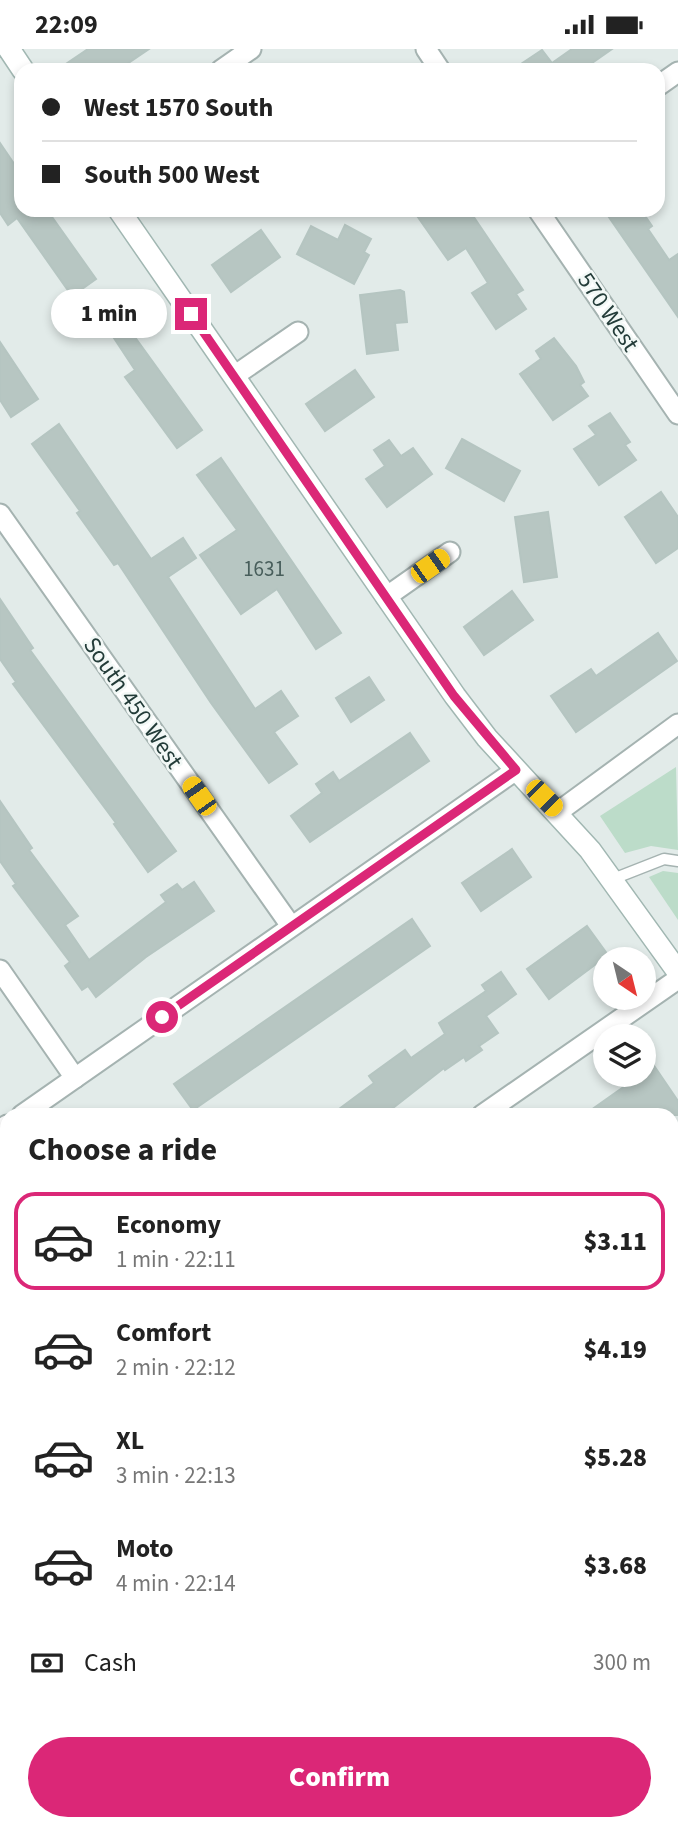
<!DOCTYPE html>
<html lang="en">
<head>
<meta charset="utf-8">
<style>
	body { margin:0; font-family:"Source Sans 3",sans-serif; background:#f2f2f2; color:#222; height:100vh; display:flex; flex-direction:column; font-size:26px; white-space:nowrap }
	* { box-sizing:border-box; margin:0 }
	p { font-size:23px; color:#767676 }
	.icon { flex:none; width:38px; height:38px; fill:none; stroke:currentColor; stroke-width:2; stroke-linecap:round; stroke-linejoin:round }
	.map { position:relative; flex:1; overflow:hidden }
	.details { position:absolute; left:0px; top:1059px; width:679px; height:723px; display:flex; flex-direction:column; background:#fff; border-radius:21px 21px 0 0; box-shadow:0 4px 10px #0003 }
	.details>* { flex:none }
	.hud { position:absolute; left:14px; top:14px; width:651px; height:154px; border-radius:21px; box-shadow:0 4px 10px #0003; display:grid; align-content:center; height:154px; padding:0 28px; background:#fff }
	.needle { width:46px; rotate:145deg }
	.tools { position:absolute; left:593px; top:898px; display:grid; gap:14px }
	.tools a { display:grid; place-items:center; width:63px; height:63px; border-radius:50%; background:#fff; box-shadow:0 4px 10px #0003; font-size:35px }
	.end { position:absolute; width:32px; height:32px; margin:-16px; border:9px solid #db2777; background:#fff; box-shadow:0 0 0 4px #fff }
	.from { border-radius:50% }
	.bubble { position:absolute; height:49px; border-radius:24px; background:#fff; box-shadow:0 4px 10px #0003; font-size:23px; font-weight:800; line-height:49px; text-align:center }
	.car { position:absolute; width:21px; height:42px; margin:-21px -10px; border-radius:9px; box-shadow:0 0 5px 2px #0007; background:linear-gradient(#f5c518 24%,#345 0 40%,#f5c518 0 76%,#345 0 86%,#f5c518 0) }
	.hud b { display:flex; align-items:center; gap:24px; height:66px; font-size:26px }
	.hud b+b { border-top:2px solid #e0e0e0 }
	.hud i { width:18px; height:18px; background:#222 }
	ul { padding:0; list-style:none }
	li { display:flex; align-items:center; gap:21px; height:98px; margin:0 14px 10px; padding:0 14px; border:4px solid transparent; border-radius:21px }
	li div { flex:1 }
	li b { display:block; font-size:26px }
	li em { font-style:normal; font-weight:800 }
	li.on { border-color:#db2777 }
	li>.icon { width:63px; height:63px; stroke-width:1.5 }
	h2 { padding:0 28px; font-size:32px; line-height:84px }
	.pay { display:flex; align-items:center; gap:18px; height:77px; padding:0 28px; font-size:26px }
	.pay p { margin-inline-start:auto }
	.action { display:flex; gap:14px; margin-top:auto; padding:14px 28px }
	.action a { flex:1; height:80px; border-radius:42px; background:#db2777; color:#fff; font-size:28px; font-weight:800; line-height:80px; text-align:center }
	.status { display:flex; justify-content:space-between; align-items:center; height:49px; padding:0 35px; background:#fff; direction:ltr }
	.status svg { height:19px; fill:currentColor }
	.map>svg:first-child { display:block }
	.green { fill:#bcdcc9 }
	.building { fill:#b7c6c2; stroke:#b5c5c1; stroke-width:2 }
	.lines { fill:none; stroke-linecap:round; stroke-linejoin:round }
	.service-casing { stroke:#a5b3b1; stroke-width:13 }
	.minor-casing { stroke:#a5b3b1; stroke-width:23 }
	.secondary-casing { stroke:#a1b7b2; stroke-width:24 }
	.motorway-casing { stroke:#c1c8c8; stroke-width:24 }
	.service { stroke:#fff; stroke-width:10 }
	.minor { stroke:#fff; stroke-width:19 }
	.secondary { stroke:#fff; stroke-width:21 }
	.motorway { stroke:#306664; stroke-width:21 }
	.route { stroke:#db2777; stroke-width:9 }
	.labels { text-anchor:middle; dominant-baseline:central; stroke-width:5; stroke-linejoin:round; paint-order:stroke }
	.number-label { font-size:21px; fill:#485e5b }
	.street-label { font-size:24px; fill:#233c39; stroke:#f2f8f6 }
</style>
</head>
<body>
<div class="status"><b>22:09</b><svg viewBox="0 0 49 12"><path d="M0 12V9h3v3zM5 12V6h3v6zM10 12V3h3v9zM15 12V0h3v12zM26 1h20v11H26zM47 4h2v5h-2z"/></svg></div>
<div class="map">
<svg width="678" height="1780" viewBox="0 0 678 1780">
	<rect width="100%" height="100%" fill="#e2ebe9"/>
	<g class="green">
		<polygon points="676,718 678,801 651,797 625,804 600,767"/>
		<polygon points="663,822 678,824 678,871 649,828"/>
		<polygon points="678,1726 678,1780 514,1780 501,1775 672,1774 672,1727"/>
	</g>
	<g class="building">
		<polygon points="88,0 149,0 118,21 57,21"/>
		<polygon points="572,0 612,0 582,21 512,21 542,1 552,14"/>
		<polygon points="0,94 21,125 21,161 47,161 96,230 72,247 17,169 8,176 0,164"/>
		<polygon points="413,161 469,161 523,241 516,245 526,260 496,280 472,244 488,234 466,199 448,211"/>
		<polygon points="604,161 641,161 652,177 648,180 669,211 678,205 678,268"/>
		<polygon points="345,176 371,190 364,203 369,206 354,235 297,205 311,177 338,191"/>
		<polygon points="261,181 280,208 231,243 212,216"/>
		<polygon points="400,241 404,243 407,273 395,274 398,301 367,305 360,246"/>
		<polygon points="124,273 202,381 177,399 125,328 135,321 110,283"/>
		<polygon points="554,289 576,317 584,333 580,336 588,347 553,371 520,325 541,310 536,302"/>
		<polygon points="0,293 38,350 11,368 0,351"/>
		<polygon points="355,321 374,348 325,382 306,355"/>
		<polygon points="610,364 630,393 625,396 636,411 599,436 574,400 596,386 589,377"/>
		<polygon points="59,375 151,510 183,489 196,509 168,528 255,660 281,642 298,667 274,683 297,715 269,734 211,654 118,514 114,516 77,464 80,462 32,395"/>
		<polygon points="462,390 520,422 504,452 446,419"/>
		<polygon points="389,391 401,407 413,399 432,425 387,458 366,430 385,417 374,401"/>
		<polygon points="221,409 341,584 316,600 277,540 241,565 200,506 237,481 197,426"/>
		<polygon points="661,443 678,468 678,499 656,514 625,468"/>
		<polygon points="548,463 557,528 524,533 515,468"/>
		<polygon points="512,542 533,571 484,606 464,578"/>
		<polygon points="0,550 33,599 30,601 176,802 148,823 114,775 116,774 13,635 16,633 0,610"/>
		<polygon points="658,584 677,612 576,683 551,647 591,620 596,627"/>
		<polygon points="369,628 384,651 351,673 336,649"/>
		<polygon points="410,684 429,712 310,793 291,767 322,744 316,735 333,723 339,732"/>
		<polygon points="0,752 32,799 29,801 78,867 65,876 89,911 166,853 161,846 177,835 182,841 194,833 214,862 146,908 96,948 88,937 82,941 65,917 70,913 13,837 16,835 0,812"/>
		<polygon points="512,800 531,828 481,862 462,834"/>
		<polygon points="412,870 430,897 193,1061 174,1035"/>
		<polygon points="587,877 608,906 549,950 527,920"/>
		<polygon points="501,923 516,945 486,967 498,984 479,997 482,1001 466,1012 464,1008 445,1021 444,1019 384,1066 331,1066 374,1034 369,1027 405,1001 411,1009 445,985 439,974 486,942 482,936"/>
		<polygon points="644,1002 678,1052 678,1066 584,1066 632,1032 628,1026 644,1026"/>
	</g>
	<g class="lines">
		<defs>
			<polyline id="service" points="613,830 664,810 678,812"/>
			<g id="minor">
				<polyline points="426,0 440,21"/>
				<polyline points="221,21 251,0"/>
				<polyline points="658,37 678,23"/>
				<polyline points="538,161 678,365"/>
				<polyline points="234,327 298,283"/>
				<polyline points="0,465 291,877"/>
				<polyline points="386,548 450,503"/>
				<polyline points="558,763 678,675"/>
				<polyline points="0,921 75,1029"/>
				<polyline points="22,1066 516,721"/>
				<polyline points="482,1066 678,930"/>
				<polyline points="0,1081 7,1076"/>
				<polyline points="672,1319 678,1315"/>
				<polyline points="0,1363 7,1366"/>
				<polyline points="672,1558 678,1566"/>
				<polyline points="672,1669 678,1665"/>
			</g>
			<g id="secondary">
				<polyline points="9,0 23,21"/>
				<polyline points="119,161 455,647 487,689 590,801 678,923"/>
			</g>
			<g id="motorway">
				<polyline points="0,1635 7,1638"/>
				<polyline points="0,1723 7,1726"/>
				<polyline points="120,1774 133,1780"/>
				<polyline points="327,1774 340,1780"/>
			</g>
		</defs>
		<use href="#service" class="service-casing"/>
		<use href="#minor" class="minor-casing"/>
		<use href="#secondary" class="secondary-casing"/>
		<use href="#motorway" class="motorway-casing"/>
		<use href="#service" class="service"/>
		<use href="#minor" class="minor"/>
		<use href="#secondary" class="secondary"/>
		<use href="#motorway" class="motorway"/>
	</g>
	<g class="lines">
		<polyline class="route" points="162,968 516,721 454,647 191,265"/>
	</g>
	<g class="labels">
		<g class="number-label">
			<text x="264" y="520">1631</text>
		</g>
		<g class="street-label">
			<text transform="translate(608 263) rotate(56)">570 West</text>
			<text transform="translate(133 654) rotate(55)">South 450 West</text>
		</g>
	</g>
</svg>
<div class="tools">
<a><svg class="needle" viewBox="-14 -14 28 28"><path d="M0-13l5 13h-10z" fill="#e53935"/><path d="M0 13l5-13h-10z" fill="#767676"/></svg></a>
<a><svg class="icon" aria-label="layers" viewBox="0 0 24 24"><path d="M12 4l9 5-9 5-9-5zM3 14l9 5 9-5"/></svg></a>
</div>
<i class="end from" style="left:162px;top:968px"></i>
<i class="end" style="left:191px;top:265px"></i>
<div class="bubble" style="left:51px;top:240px;width:116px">1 min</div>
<i class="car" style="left:430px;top:517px;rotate:55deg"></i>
<i class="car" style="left:199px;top:747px;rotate:325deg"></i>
<i class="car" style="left:544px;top:749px;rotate:135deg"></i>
<div class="hud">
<b><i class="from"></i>West 1570 South</b>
<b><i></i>South 500 West</b>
</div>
<section class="details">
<h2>Choose a ride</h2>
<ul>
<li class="on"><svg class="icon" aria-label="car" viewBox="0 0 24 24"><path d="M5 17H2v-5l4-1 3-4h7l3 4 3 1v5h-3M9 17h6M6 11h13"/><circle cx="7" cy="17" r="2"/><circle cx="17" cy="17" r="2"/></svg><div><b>Economy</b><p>1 min · 22:11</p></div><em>$3.11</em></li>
<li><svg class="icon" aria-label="car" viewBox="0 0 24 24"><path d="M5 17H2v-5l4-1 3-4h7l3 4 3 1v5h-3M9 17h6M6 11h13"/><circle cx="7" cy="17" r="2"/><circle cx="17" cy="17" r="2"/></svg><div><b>Comfort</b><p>2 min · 22:12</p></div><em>$4.19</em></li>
<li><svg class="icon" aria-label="car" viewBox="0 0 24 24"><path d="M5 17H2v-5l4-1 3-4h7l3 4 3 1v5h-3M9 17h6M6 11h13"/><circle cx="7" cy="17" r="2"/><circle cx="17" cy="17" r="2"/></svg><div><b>XL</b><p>3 min · 22:13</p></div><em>$5.28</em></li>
<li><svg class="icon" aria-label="car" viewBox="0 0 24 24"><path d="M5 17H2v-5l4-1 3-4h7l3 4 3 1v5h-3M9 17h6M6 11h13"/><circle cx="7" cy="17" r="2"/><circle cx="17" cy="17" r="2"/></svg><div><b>Moto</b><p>4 min · 22:14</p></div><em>$3.68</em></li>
</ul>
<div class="pay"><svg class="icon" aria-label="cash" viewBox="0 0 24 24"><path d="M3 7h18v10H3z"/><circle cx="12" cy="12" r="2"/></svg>Cash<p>300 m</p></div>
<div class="action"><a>Confirm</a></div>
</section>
</div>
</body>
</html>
